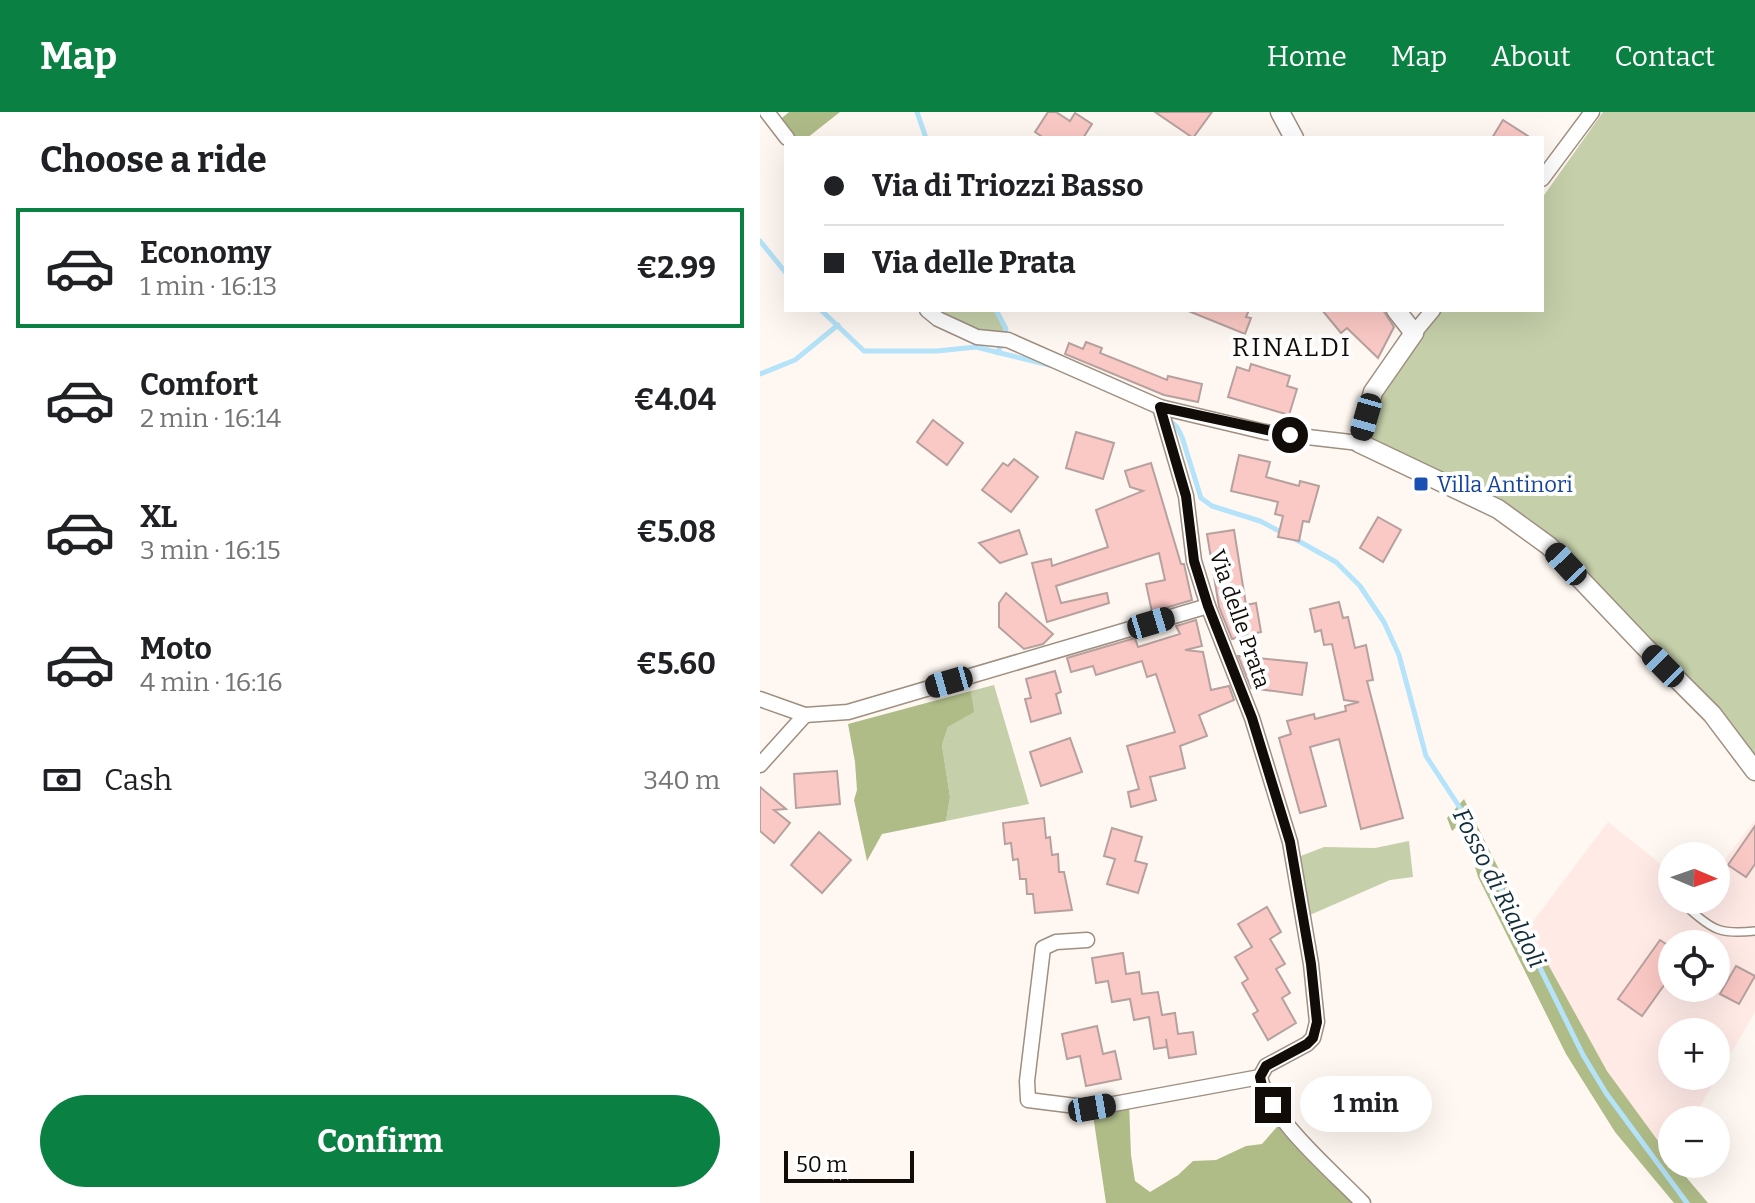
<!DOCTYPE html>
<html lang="en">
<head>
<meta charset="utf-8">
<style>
	body { margin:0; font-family:Bitter,serif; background:#f6f6f6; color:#202124; height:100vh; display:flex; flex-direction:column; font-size:30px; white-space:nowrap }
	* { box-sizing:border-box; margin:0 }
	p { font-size:26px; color:#757577 }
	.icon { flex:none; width:44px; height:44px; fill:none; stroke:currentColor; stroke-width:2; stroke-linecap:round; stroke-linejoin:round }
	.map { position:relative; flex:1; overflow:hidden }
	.panel { display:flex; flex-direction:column; background:#fff; width:760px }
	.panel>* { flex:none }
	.hud { position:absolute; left:24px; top:24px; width:760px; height:176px; border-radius:0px; box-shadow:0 8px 32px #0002; display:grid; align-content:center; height:176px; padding:0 40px; background:#fff }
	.needle { width:52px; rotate:92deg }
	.tools { position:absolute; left:898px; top:730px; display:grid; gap:16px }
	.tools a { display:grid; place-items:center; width:72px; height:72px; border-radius:50%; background:#fff; box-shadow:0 8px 32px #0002; font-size:40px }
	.scale { position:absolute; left:24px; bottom:20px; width:130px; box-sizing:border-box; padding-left:8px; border:4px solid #110c07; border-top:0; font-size:22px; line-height:28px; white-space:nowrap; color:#110c07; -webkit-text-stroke:6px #fff; paint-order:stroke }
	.end { position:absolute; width:36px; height:36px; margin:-18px; border:10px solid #110c07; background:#fff; box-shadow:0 0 0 4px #fff }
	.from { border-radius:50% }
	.bubble { position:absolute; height:56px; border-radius:28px; background:#fff; box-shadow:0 8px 32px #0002; font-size:26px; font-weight:700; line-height:56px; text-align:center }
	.car { position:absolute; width:24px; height:48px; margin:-24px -12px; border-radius:10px; box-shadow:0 0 6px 2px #0007; background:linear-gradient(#222 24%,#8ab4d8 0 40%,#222 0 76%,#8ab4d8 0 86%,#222 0) }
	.hud b { display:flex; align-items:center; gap:28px; height:76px; font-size:30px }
	.hud b+b { border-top:2px solid #e0e0e0 }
	.hud i { width:20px; height:20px; background:#202124 }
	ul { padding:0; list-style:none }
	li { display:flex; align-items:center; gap:24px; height:120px; margin:0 16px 12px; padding:0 24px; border:4px solid transparent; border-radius:0px }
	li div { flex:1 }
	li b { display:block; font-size:30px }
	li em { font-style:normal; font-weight:700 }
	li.on { border-color:#0b8043 }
	li>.icon { width:72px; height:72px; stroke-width:1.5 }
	h2 { padding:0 40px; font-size:36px; line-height:96px }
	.pay { display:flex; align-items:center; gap:20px; height:88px; padding:0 40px; font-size:30px }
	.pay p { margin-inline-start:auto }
	.cta { display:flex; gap:16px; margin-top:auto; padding:16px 40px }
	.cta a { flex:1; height:92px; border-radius:48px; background:#0b8043; color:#fff; font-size:32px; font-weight:700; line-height:92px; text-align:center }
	header { display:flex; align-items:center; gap:48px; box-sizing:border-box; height:112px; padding:0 40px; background:#0b8043; color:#fff }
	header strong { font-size:38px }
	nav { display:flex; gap:44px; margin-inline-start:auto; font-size:28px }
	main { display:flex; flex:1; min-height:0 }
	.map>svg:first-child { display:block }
	.industrial { fill:#ffeae6; fill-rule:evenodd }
	.green { fill:#c5cfa9 }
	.forest { fill:#afbc88 }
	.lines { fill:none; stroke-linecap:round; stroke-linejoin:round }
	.stream { stroke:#b5e3f9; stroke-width:5 }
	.building { fill:#fbc9c5; stroke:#b7a19f; stroke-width:2 }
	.service-casing { stroke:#9e8f81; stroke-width:10 }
	.minor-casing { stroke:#9e8f81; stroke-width:17 }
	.tertiary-casing { stroke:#9e8f81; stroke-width:21 }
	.service { stroke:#fff; stroke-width:7 }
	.minor { stroke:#fff; stroke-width:14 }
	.tertiary { stroke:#fff; stroke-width:18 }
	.route { stroke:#110c07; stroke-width:10 }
	.transit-dot { fill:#1a4fb4; stroke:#fff; stroke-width:3 }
	.labels { text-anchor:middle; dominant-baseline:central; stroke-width:8; stroke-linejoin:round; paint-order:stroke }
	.transit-label { font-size:22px; fill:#164399; stroke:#fff; text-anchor:start }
	.street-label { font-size:22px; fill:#110c07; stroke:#fff }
	.water-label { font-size:24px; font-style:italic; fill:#102d39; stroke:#fff }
	.quarter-label { font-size:26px; letter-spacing:2px; fill:#110c07; stroke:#fff }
</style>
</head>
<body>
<header>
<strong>Map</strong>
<nav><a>Home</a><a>Map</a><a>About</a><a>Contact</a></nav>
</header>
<main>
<section class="panel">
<h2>Choose a ride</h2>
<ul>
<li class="on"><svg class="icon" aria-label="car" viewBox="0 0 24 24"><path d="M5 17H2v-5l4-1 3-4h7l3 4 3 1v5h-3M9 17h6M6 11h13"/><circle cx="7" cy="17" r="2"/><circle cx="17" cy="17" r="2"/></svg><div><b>Economy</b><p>1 min · 16:13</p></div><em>€2.99</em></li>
<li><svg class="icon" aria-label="car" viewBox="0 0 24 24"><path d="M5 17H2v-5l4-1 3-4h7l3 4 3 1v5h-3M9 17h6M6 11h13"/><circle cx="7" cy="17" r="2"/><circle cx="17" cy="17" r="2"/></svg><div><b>Comfort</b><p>2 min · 16:14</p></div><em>€4.04</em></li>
<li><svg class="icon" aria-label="car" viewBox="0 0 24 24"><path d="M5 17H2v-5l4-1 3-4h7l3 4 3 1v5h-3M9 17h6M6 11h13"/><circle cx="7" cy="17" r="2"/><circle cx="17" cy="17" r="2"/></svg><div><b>XL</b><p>3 min · 16:15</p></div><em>€5.08</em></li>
<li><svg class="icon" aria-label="car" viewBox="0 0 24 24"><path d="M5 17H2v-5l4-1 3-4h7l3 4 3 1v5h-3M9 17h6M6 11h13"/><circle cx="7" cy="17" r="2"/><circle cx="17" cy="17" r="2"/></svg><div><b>Moto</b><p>4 min · 16:16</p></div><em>€5.60</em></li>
</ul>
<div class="pay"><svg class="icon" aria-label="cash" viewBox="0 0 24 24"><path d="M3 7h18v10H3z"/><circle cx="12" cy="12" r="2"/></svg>Cash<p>340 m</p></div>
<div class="cta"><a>Confirm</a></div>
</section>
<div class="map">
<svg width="995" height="1091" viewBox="0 0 995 1091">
	<rect width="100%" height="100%" fill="#fff8f2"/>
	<path class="industrial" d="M995,708V900L932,1008H912L910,1046L847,959L768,816L848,710L912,761V788H956V759ZM912,832H956V876H912ZM912,920H956V964H912Z"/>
	<g class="green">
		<polygon points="843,0 995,0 995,659 789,434 599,331 614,280 654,221 681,198 782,198 782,86"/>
		<polygon points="167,198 236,198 248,228 217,225"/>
		<polygon points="234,573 269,692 186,709 190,685 182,633 188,615 213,600 211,579"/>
		<polygon points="649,729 653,765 630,768 543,806 533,747 564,735 615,736"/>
	</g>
	<g class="forest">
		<polygon points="29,0 80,0 47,26 27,26 16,11"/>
		<polygon points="211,579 214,600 188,615 182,633 190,685 186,709 122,722 107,749 94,688 97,678 95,650 88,612"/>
		<polygon points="704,687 768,816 847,959 912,1048 912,1052 915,1052 948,1091 914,1091 855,1020 806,942 718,765 702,710 692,719 687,706"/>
		<polygon points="369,990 371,1043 375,1069 390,1080 418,1063 433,1049 456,1048 486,1034 502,1032 523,1008 603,1091 346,1091 332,996"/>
	</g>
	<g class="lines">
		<g class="stream">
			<polyline points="157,0 166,26"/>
			<polyline points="0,129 26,161"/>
			<polyline points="61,198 104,239 177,239 216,235 293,254"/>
			<polyline points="236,198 246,217 238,241"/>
			<polyline points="0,262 35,248 78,213"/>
			<polyline points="407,306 417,315 422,325 441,386 452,394 500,409 523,421"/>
			<polyline points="535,427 576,450 600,474 624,510 639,543 666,644 704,702 823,943 846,981 927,1091"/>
		</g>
	</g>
	<g class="building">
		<polygon points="288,0 296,0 310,9 315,1 332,12 323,26 284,26 275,20"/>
		<polygon points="395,0 452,0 433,26"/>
		<polygon points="743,8 771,26 732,26"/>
		<polygon points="426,198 489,198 486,205 491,206 485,222"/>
		<polygon points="562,198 623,198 634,215 618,246 587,216 581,221"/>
		<polygon points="326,230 342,236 340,241 407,268 408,264 442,272 438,290 404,283 305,242 309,231 323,237"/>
		<polygon points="491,252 530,264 527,274 537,277 529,303 468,285 477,255 489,259"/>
		<polygon points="173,308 203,331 187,353 157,330"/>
		<polygon points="316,320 354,331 343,367 306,356"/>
		<polygon points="479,343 510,350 506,365 539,374 540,369 559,374 549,410 543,409 539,429 518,425 523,404 515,402 518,390 471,379"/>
		<polygon points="254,347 278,365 251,400 222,378 243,351 248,354"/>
		<polygon points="391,351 421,452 424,452 432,488 392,500 386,472 405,468 399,441 296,474 301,491 347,481 349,491 287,510 272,451 291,447 292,454 348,435 336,398 383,379 370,375 365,359"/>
		<polygon points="618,405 641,418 623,450 600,436"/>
		<polygon points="259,418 267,442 240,451 219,431"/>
		<polygon points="474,418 486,493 496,491 501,520 472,527 459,495 447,422"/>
		<polygon points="246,481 293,522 283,532 264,537 239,515 239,491"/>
		<polygon points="579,490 583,506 588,505 595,536 606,533 613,568 607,569 643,706 601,717 579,627 550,635 566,694 540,701 519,626 531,622 527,609 554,602 555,607 586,599 585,594 599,590 584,588 572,532 564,533 561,518 555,520 550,497"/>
		<polygon points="436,508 442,534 425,538 443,540 451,578 469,574 474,588 439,603 447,624 420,634 425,656 390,665 396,688 371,695 368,680 379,677 367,634 415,620 396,562 387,565 382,549 336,563 333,554 311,560 307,546 375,526 378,535 420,522 416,514"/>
		<polygon points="478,544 547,551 542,583 491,576"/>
		<polygon points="295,559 301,580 296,582 301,601 271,610 265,587 271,586 266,567"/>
		<polygon points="310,626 322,660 281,674 270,640"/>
		<polygon points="77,659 80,692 36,696 34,662"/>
		<polygon points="0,675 26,697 14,698 30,711 14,731 0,719"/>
		<polygon points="284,706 286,726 290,725 292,743 298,742 299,760 304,760 312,798 275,801 273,782 267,782 266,767 260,767 258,747 253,748 251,731 245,732 243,711"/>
		<polygon points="995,714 995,752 986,765 968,753"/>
		<polygon points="352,716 382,725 375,749 387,752 378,781 347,772 355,747 344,744"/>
		<polygon points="59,720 91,748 62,781 31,753"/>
		<polygon points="507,795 521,820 510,827 525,852 516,857 530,881 522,886 536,911 508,928 493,902 498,899 482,871 488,867 475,845 492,835 478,812"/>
		<polygon points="900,828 912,836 912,862 882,904 858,887"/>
		<polygon points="363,841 366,862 379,860 382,882 398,880 402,903 415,901 418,922 433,920 436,942 409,946 406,927 407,935 394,937 389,905 374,908 370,887 352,890 348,869 336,871 332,846"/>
		<polygon points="976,854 995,864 979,892 960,882"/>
		<polygon points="337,914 343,942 355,939 361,967 326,974 320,944 307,947 302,922"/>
	</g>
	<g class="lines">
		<defs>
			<path id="service" d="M927,795C952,818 961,823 995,819"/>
			<g id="minor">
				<polyline points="7,0 27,26"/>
				<polyline points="782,67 832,0"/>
				<polyline points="167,198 178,207 217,225 248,228 400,295 505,320 599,331"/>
				<polyline points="654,221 673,198"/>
				<path d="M400,295L426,384L434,449L448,494L492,606L530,730L551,852L557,910L553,926L547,932L506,954L500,965C510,1007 572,1059 603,1091"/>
				<polyline points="0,587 45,603 88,600 448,494"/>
				<polyline points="0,653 45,603"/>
				<polyline points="327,828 296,830 283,836 267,969 268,988 332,996 500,965"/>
			</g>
			<g id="tertiary">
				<polyline points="520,0 534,26"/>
				<polyline points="636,198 654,221 613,280 599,331 738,397 789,434 884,534 952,602 995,659"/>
			</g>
		</defs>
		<use href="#service" class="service-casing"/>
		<use href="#minor" class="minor-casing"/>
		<use href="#tertiary" class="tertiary-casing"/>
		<use href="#service" class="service"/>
		<use href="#minor" class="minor"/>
		<use href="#tertiary" class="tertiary"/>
	</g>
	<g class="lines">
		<polyline class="route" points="513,993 503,978 500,965 506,954 547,932 553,926 557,910 551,852 530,730 492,606 448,494 434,449 426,384 400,295 530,323"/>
	</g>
	<rect class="transit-dot" x="653" y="364" width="16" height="16" rx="4"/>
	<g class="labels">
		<g class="transit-label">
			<text x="677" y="372">Villa Antinori</text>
		</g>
		<g class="street-label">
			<text transform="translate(480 507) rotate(71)">Via delle Prata</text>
		</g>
		<g class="water-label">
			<text transform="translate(739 776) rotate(63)">Fosso di Rialdoli</text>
		</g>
		<g class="quarter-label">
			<text x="532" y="235">RINALDI</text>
		</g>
	</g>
</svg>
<div class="tools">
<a><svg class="needle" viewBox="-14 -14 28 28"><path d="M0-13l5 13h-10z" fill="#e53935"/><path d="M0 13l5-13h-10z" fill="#757577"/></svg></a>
<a><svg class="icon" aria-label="locate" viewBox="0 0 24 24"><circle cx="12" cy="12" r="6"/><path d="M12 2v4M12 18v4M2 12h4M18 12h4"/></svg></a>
<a>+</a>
<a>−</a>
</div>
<div class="scale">50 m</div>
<i class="end from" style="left:530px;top:323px"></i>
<i class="end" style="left:513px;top:993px"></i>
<div class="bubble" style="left:540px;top:964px;width:132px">1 min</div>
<i class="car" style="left:606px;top:305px;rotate:196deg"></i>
<i class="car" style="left:806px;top:452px;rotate:317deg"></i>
<i class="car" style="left:391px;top:511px;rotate:73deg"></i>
<i class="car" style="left:903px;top:554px;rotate:315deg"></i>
<i class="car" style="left:189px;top:570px;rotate:254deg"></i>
<i class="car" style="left:332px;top:996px;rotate:80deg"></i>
<div class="hud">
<b><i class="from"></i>Via di Triozzi Basso</b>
<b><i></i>Via delle Prata</b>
</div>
</div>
</main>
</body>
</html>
